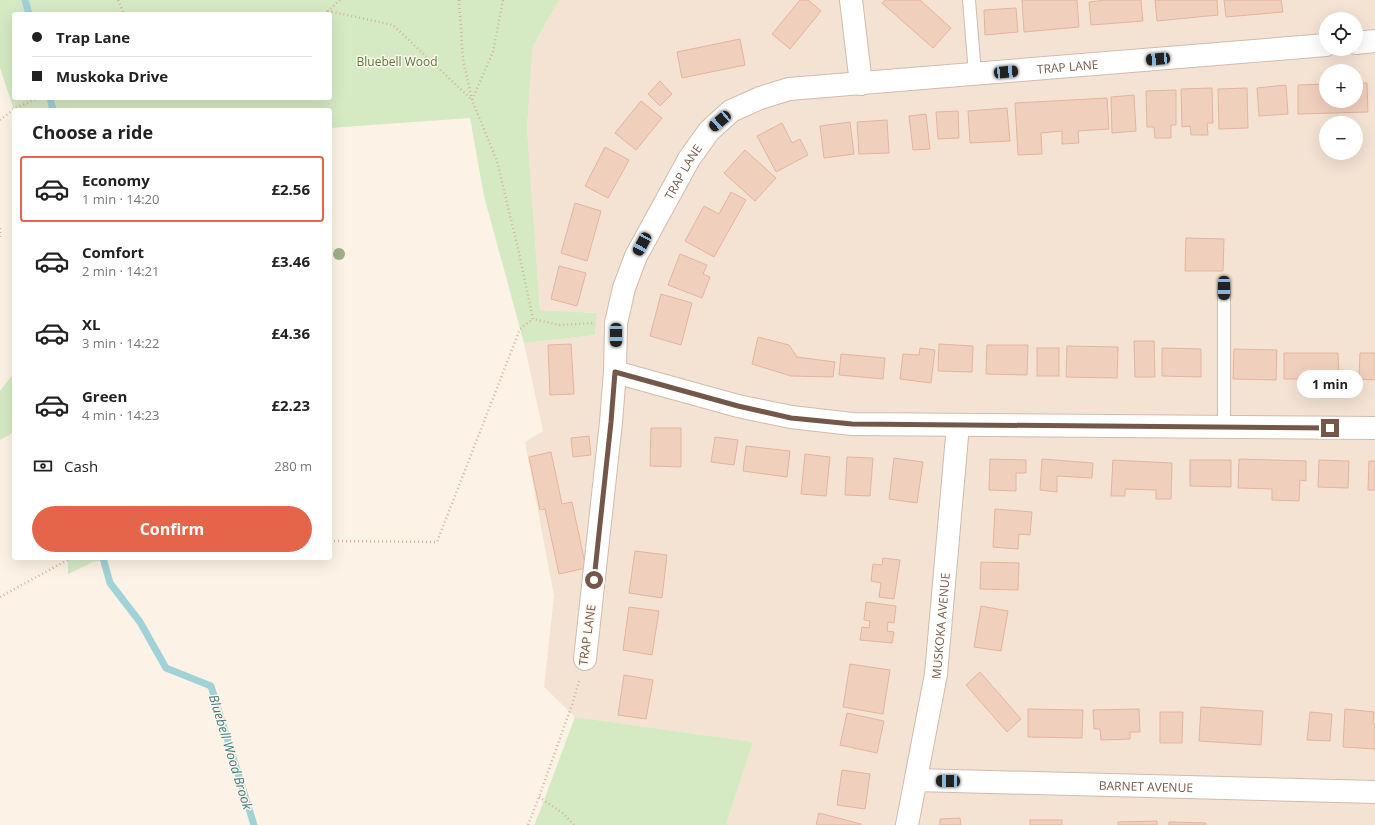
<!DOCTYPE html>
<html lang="en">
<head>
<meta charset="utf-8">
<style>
	body { margin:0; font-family:"Open Sans",sans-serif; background:#f6f6f6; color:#222; height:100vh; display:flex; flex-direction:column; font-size:15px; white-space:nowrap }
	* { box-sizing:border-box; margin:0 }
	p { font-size:13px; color:#767676 }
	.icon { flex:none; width:22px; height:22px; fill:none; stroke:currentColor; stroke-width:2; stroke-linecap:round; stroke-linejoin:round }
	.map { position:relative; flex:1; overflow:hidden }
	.sheet { position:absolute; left:12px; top:108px; width:320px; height:452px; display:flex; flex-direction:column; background:#fff; border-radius:4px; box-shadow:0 4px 16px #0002 }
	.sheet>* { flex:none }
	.banner { position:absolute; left:12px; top:12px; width:320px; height:88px; border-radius:4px; box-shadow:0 4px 16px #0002; display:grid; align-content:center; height:88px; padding:0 20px; background:#fff }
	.controls { position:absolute; left:1319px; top:12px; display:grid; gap:8px }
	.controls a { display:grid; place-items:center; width:44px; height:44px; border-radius:50%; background:#fff; box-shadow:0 4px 16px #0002; font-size:20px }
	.end { position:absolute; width:18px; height:18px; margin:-9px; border:5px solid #75574a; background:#fff; box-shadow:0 0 0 2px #fff }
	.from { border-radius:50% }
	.bubble { position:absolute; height:28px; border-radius:14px; background:#fff; box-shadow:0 4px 16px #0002; font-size:13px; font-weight:700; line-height:28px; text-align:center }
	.car { position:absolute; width:12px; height:24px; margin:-12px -6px; border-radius:5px; box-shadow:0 0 3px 1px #0007; background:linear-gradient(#222 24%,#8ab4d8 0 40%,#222 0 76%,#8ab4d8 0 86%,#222 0) }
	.banner b { display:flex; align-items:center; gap:14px; height:38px; font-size:15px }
	.banner b+b { border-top:1px solid #e0e0e0 }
	.banner i { width:10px; height:10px; background:#222 }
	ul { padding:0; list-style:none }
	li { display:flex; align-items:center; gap:12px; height:66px; margin:0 8px 6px; padding:0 12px; border:2px solid transparent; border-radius:4px }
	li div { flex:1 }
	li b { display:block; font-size:15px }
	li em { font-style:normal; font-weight:700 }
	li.selected { border-color:#e5654b }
	li>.icon { width:36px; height:36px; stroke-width:1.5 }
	h2 { padding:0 20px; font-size:18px; line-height:48px }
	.pay { display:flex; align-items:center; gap:10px; height:44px; padding:0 20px; font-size:15px }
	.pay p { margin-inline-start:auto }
	.button { display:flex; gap:8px; margin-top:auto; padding:8px 20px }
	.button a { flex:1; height:46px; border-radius:24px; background:#e5654b; color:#fff; font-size:16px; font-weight:700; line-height:46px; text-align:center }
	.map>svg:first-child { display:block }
	.residential { fill:#f4e3d3; fill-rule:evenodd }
	.green { fill:#d5eac3; fill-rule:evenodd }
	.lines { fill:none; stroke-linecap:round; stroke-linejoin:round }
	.stream { stroke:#a0d2d7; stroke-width:7 }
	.building { fill:#f1cfbd; stroke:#e4b49d }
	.lane-casing { stroke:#d0bbae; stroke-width:14 }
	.street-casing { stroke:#d0bbae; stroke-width:24 }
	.path { stroke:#d6b2a0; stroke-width:2.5; stroke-dasharray:1 3; stroke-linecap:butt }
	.lane { stroke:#fff; stroke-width:12 }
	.street { stroke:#fff; stroke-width:22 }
	.tree { fill:#a0b08b }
	.route { stroke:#75574a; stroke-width:5 }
	.labels { text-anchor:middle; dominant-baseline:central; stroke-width:3; stroke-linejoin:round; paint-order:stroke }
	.park-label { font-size:12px; fill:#557a42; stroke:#fff6eb }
	.street-label { font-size:12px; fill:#75574a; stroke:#fff6eb }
	.water-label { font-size:13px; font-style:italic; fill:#417a81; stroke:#fff6eb }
</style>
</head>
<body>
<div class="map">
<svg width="1375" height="825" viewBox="0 0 1375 825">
	<rect width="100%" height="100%" fill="#fcf2e5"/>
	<path class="residential" d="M559,0H1375V825H726L753,742L575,717L544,687L554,596L525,442L543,431L524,343L595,335L597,313L540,310L527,128L533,46ZM1326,19H1356V49H1326ZM1326,71H1356V101H1326ZM1326,123H1356V153H1326Z"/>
	<g class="green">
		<path d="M0,0H559L533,46L527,128L540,310L597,313L595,335L524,343L484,196L470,118L330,128V110H14L0,68ZM14,14H330V98H14Z"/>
		<polygon points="14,373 14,432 0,440 0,391"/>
		<polygon points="68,558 120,558 93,562 68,574"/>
		<polygon points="575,717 753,742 726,825 534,825 540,811"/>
	</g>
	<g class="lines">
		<g class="stream">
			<polyline points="25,0 29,14"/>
			<polyline points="50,98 53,110"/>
			<polyline points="103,558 110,583 140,622 166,668 211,686 254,825"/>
		</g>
	</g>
	<g class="building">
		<polygon points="800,0 808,0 821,11 790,49 772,34"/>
		<polygon points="885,0 920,0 951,28 933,48 882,3"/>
		<polygon points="1022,0 1077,0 1079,27 1024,32"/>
		<polygon points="1106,0 1141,0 1143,21 1091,25 1089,2"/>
		<polygon points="1155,0 1217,0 1218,15 1157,21"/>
		<polygon points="1224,0 1281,0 1283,12 1226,17"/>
		<polygon points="1016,8 1018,32 985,35 984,10"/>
		<polygon points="740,39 745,65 682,78 677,52"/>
		<polygon points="660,81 672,94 660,106 648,94"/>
		<polygon points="1356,83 1367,83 1368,112 1298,114 1298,85 1326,84 1326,101 1356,101"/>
		<polygon points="1286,85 1288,114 1259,116 1257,88"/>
		<polygon points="1212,88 1213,123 1207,123 1208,135 1191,135 1190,126 1182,127 1181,89"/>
		<polygon points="1247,88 1248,128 1219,129 1218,89"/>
		<polygon points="1176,90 1176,125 1171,125 1171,138 1155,138 1154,127 1147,127 1146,91"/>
		<polygon points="1134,95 1136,131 1112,133 1111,97"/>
		<polygon points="1107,98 1109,129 1078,131 1079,143 1062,144 1062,131 1041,133 1042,154 1018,155 1015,103"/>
		<polygon points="641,101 662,118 636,150 615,133"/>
		<polygon points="1007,108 1010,141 970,143 968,111"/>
		<polygon points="958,111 959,138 938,139 936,112"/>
		<polygon points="926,114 930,149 913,150 909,116"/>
		<polygon points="887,120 889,153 859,154 857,122"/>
		<polygon points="850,122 854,154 824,158 820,126"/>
		<polygon points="782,123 792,143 800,139 808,155 776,172 757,136"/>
		<polygon points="605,147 629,160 608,198 585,186"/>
		<polygon points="745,150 776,178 755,201 724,173"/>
		<polygon points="731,192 746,200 714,257 685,241 704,206 719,214"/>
		<polygon points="575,203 601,211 587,261 561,253"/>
		<polygon points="1186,238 1224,239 1223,271 1185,271"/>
		<polygon points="680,254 707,265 703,274 710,277 702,298 668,285"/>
		<polygon points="559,266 586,273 577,306 551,299"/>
		<polygon points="661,294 692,303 681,345 650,336"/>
		<polygon points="758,337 789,345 797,357 835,362 833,377 791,376 752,364"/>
		<polygon points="1134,341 1154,341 1155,377 1135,377"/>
		<polygon points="571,344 574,394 550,395 548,345"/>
		<polygon points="939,344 973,346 972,372 938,371"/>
		<polygon points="987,345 1028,345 1027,375 986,374"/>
		<polygon points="1067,346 1118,347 1117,378 1066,377"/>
		<polygon points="920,348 935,350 931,383 900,379 903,354 919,355"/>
		<rect x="1037" y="348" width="22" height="28"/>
		<polygon points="1162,348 1201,349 1201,377 1162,376"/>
		<polygon points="1234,349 1277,350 1276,380 1233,379"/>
		<polygon points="1284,353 1338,353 1339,379 1284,379"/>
		<polygon points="1360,353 1375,353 1375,380 1359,379"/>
		<polygon points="841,354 885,358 883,379 839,375"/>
		<polygon points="651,428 681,428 681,467 650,466"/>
		<polygon points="589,436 591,455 573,457 571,438"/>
		<polygon points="715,437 738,440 734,465 711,462"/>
		<polygon points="746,446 790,451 787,477 743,471"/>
		<polygon points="551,452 562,504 572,502 586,568 559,574 545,509 540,510 529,457"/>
		<polygon points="805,454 830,457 826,496 801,494"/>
		<polygon points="847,457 873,458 870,496 845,495"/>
		<polygon points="894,458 923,462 917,503 889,499"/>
		<polygon points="990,459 1026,460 1026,473 1016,473 1016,491 989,490"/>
		<polygon points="1042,459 1093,463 1092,478 1057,476 1057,492 1040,490"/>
		<polygon points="1239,459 1306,461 1306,481 1300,480 1299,501 1272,500 1272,489 1238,488"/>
		<polygon points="1113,460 1172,463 1171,499 1156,499 1156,490 1125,489 1125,496 1111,496"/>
		<polygon points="1190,460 1231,460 1231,487 1190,486"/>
		<polygon points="1319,460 1349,461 1348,488 1318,487"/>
		<polygon points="1369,461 1375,461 1375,490 1368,490"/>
		<polygon points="995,509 1032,512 1030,535 1019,534 1018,549 993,547"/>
		<polygon points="635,551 667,555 662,598 629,593"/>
		<polygon points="883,558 900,560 894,599 879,597 881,583 871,581 873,564 882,565"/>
		<polygon points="981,562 1019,563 1018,590 980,589"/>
		<polygon points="866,602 896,606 894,623 888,622 887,631 894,632 892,643 860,640 862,627 869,628 870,621 864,620"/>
		<polygon points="981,606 1008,611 1001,651 974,647"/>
		<polygon points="629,607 659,611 652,655 623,650"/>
		<polygon points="850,664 890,670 883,714 843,707"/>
		<polygon points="980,672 1021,719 1007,732 966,685"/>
		<polygon points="624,675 653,680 646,719 618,715"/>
		<polygon points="1201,707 1263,711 1261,745 1199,741"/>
		<polygon points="1028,709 1083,710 1082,738 1028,737"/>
		<polygon points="1139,709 1140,732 1130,732 1130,739 1101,740 1100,729 1094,729 1093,710"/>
		<polygon points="1345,709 1374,712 1373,724 1375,724 1375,749 1343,747"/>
		<polygon points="1160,712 1183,712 1182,743 1160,743"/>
		<polygon points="1310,712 1332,714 1330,741 1307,740"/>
		<polygon points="847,713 884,721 877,753 840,745"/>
		<polygon points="842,770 870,774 865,809 837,805"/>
		<polygon points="819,813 861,824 861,825 816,825"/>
		<polygon points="960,818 961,825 940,825 940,819"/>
		<rect x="1030" y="820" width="32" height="5"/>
		<polygon points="1157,821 1157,825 1118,825 1118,822"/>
		<polygon points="1169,822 1206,823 1206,825 1169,825"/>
	</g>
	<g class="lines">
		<defs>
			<g id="lane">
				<polyline points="969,0 975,74"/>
				<polyline points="1224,287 1224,427"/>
			</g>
			<g id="street">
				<polyline points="851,0 861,84"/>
				<polyline points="1356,43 1375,41"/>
				<polyline points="615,372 738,406 791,417 852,424 1375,428"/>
				<path id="s1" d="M585,659L611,422L615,372L616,323L624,288L636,256L689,159L709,131L731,111L760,98L789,89L1326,45"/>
				<path id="s2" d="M916,780L1375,792"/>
				<path id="s3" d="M907,825L936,674L958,425"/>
			</g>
		</defs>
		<use href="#lane" class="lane-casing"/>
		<use href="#street" class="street-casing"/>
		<g class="path">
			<polyline points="118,0 124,14"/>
			<polyline points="340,0 328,11 393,25 472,100 493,52 503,0"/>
			<polyline points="459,0 463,59 472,100 497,161 519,253 533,319 560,325 595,323"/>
			<polyline points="323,14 328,11"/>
			<polyline points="0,120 14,109 38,98"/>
			<polyline points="0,228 0,240"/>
			<polyline points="330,541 437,542 520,329 533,319"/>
			<polyline points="0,597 71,558"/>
			<polyline points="539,797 564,814 574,825"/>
			<polyline points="528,825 539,797 573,702 579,681"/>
		</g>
		<use href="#lane" class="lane"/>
		<use href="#street" class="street"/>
	</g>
	<circle class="tree" cx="339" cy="254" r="6"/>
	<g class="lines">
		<polyline class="route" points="594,580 611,422 615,372 738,406 791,418 852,424 1330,428"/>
	</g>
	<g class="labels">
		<g class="park-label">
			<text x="397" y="61">Bluebell Wood</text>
		</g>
		<g class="street-label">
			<text stroke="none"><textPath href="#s1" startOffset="924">TRAP LANE</textPath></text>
			<text stroke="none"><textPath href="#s1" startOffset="504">TRAP LANE</textPath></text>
			<text stroke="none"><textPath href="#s3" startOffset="202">MUSKOKA AVENUE</textPath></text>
			<text transform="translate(587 635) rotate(-82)">TRAP LANE</text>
			<text stroke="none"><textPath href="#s2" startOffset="230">BARNET AVENUE</textPath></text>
		</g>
		<g class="water-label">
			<text transform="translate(231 752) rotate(73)">Bluebell Wood Brook</text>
		</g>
	</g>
</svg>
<div class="controls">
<a><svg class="icon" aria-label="locate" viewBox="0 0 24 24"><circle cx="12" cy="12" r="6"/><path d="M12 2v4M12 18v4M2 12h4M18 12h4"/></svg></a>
<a>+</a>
<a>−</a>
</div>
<i class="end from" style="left:594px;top:580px"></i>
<i class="end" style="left:1330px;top:428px"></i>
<div class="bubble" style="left:1297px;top:370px;width:66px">1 min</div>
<i class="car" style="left:1158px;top:59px;rotate:265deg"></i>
<i class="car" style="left:1006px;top:72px;rotate:85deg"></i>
<i class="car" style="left:720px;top:121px;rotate:229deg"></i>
<i class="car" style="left:642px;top:244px;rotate:208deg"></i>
<i class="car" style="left:1224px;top:288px;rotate:180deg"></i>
<i class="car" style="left:616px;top:335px;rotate:180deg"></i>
<i class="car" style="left:948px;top:781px;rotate:271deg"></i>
<div class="banner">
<b><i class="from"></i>Trap Lane</b>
<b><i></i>Muskoka Drive</b>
</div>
<section class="sheet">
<h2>Choose a ride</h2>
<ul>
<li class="selected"><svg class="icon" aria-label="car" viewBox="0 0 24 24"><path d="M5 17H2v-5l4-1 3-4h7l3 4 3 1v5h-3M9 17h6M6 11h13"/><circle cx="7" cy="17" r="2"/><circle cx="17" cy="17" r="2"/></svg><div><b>Economy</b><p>1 min · 14:20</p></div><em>£2.56</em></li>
<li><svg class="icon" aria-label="car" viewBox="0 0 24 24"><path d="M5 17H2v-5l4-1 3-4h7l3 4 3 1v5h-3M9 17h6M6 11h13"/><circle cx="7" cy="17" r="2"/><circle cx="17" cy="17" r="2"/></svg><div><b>Comfort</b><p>2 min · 14:21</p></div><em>£3.46</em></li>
<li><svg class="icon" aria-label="car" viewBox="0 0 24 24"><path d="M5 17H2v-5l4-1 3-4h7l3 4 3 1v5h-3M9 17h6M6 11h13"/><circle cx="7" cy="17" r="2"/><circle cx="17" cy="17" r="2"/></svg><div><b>XL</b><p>3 min · 14:22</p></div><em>£4.36</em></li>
<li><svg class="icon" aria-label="car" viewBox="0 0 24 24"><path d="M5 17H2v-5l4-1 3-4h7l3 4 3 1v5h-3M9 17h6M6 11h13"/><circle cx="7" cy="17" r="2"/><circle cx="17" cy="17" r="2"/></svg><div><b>Green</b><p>4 min · 14:23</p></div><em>£2.23</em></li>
</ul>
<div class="pay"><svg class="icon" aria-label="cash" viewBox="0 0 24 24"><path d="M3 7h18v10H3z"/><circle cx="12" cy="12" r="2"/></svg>Cash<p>280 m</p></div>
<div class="button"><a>Confirm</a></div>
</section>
</div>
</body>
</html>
